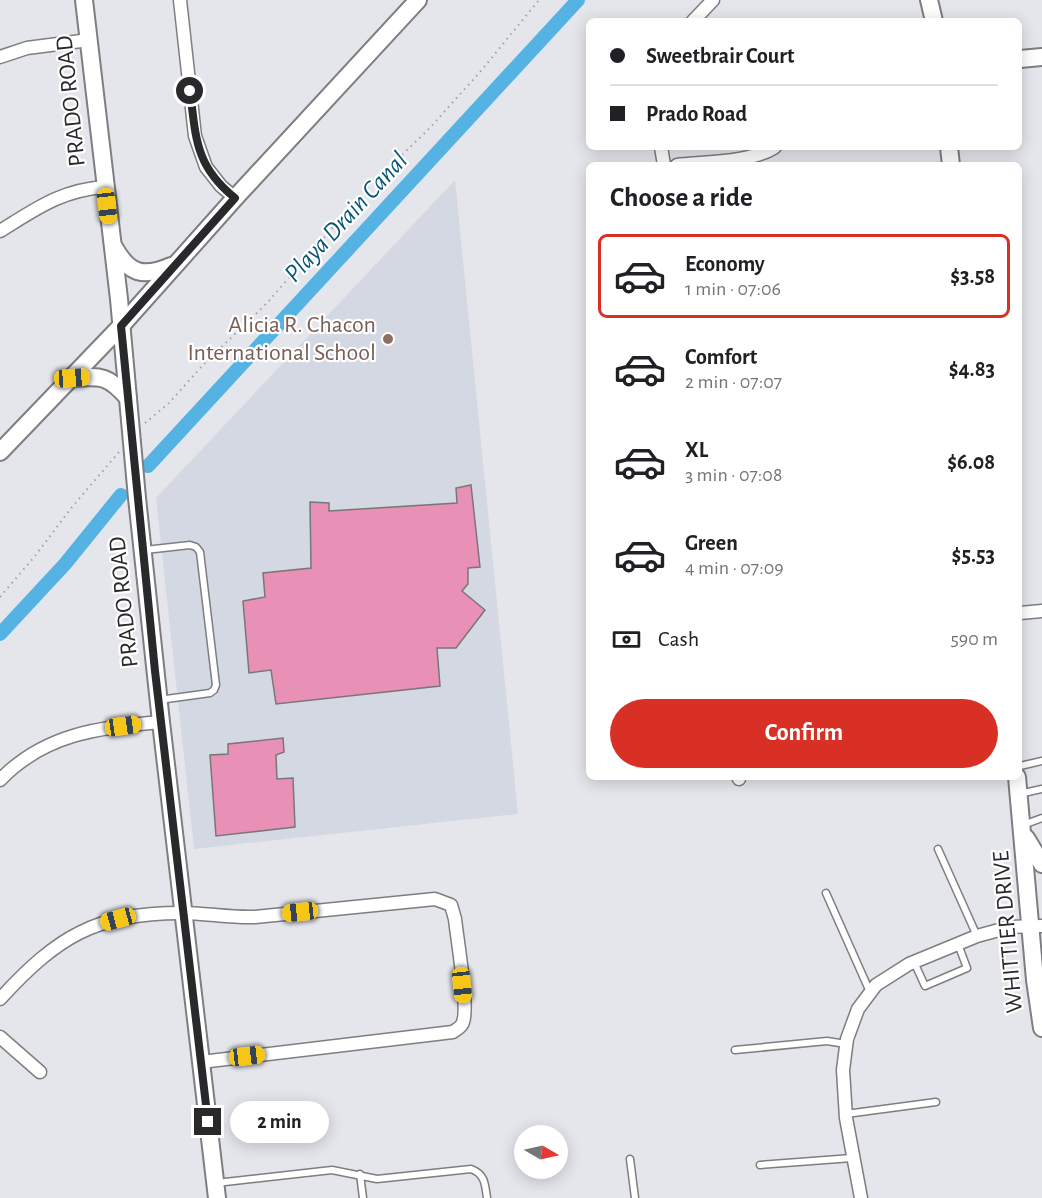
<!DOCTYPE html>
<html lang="en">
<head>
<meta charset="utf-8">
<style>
	body { margin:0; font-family:"Alegreya Sans",sans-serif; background:#f2f2f2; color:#202124; height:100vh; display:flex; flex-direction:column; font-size:22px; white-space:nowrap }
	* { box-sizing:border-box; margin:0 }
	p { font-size:20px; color:#757577 }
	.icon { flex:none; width:33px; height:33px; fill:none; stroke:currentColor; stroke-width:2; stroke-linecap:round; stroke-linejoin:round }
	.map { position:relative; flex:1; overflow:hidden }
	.details { position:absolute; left:586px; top:162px; width:436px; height:618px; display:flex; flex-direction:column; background:#fff; border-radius:9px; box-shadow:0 3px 15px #0003 }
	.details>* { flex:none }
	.hud { position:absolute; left:586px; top:18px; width:436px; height:132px; border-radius:9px; box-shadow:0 3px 15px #0003; display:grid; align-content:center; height:132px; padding:0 24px; background:#fff }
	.needle { width:39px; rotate:99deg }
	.controls { position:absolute; left:514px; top:1125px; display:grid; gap:12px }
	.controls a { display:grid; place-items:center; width:54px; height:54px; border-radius:50%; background:#fff; box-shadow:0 3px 15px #0003; font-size:30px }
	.end { position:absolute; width:27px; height:27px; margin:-14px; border:8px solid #28292a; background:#fff; box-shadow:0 0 0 3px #fff }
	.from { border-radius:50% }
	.bubble { position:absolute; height:42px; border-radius:21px; background:#fff; box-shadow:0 3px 15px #0003; font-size:20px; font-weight:600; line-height:42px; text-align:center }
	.car { position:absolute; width:18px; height:36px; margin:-18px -9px; border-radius:8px; box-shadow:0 0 4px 2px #0007; background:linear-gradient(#f5c518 24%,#345 0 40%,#f5c518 0 76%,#345 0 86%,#f5c518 0) }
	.hud b { display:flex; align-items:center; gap:21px; height:57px; font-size:22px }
	.hud b+b { border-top:2px solid #e0e0e0 }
	.hud i { width:15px; height:15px; background:#202124 }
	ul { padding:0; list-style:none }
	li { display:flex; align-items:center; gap:18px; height:84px; margin:0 12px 9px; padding:0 12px; border:3px solid transparent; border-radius:9px }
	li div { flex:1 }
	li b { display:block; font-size:22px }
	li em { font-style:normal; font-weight:600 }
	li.current { border-color:#d93025 }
	li>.icon { width:54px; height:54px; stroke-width:1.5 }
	h2 { padding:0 24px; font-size:27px; line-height:72px }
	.pay { display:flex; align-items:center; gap:15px; height:66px; padding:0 24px; font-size:22px }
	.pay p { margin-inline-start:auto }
	.button { display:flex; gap:12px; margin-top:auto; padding:12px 24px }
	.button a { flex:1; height:69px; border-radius:36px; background:#d93025; color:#fff; font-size:24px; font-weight:600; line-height:69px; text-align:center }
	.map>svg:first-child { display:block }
	.built { fill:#d4d8e3 }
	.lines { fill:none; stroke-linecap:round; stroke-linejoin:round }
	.canal { stroke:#55b3e4; stroke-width:14 }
	.building { fill:#e890b5; stroke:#7a7677; stroke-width:1.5 }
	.lane-casing { stroke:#7c7e81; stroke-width:9 }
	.street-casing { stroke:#7c7e81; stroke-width:15 }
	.secondary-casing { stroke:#7c7e81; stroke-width:20 }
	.path { stroke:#a1a2a6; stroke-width:2; stroke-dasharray:1.5 4.5; stroke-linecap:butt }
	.lane { stroke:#fff; stroke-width:6 }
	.street { stroke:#fff; stroke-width:12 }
	.secondary { stroke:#fff; stroke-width:16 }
	.route { stroke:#28292a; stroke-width:8 }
	.education-dot { fill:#8d6e63; stroke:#fff; stroke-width:2 }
	.labels { text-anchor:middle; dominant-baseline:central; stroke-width:4.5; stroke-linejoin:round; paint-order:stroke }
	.street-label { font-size:24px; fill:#28292a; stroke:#fff }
	.education-label { font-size:24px; fill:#785e54; stroke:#fff; text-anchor:end }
	.water-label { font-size:26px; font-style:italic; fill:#075576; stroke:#fff }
</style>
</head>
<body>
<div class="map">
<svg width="1042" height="1198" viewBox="0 0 1042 1198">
	<rect width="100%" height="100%" fill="#e5e6eb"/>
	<polygon class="built" points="455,180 518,814 194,849 156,498"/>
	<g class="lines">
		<g class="canal">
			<polyline points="148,466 578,0"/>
			<polyline points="0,634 65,564 121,495"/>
		</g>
	</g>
	<g class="building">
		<polygon points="471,485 480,567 468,568 468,584 462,591 485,610 456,648 437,648 440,686 276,704 271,670 249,673 243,601 265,597 263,573 311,568 310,502 329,503 329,511 457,503 456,488"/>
		<polygon points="283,738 284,752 276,755 277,779 293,778 295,827 216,836 210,755 228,754 228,744"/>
	</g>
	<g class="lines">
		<defs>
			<g id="lane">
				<polyline points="145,550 190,545 196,547 200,552 216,685 214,690 210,693 159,700"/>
				<polyline points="1020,766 1042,761"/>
				<polyline points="1019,794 1042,789"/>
				<polyline points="1023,825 1042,818"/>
				<polyline points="938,849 977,936"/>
				<polyline points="826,893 870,992"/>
				<polyline points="914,962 925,986 967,968 958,944"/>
				<polyline points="735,1050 827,1041 846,1044"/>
				<polyline points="846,1114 936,1102"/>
				<polyline points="630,1159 635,1198"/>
				<polyline points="760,1165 852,1158"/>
				<polyline points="360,1174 363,1198"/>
				<path d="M216,1183L332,1170L377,1179L471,1169C485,1174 485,1184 487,1198"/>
			</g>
			<g id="street">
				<polyline points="180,0 195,136 206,167 221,186 235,198"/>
				<polyline points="693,21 713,0"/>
				<polyline points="0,57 27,48 89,40"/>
				<polyline points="661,147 664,165"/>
				<path d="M677,165C704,162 753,162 775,147"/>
				<path d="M0,231C36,209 61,190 105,187"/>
				<polyline points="1020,613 1042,611"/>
				<polyline points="738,777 739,779"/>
				<path d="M0,780C44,734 100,727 161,722"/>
				<path d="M0,999C57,937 95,913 181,913C206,913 230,918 255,917L435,899L451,905L455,919C457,938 469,1008 463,1022C462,1027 457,1029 453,1032L201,1062"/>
				<polyline points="0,1037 40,1072"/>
				<polyline points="861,1198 846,1118 843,1070 847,1039 858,1009 876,985 909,964 977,936 1010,927 1042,926"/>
			</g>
			<g id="secondary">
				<polyline points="84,0 119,299 137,498 161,722 217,1198"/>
				<polyline points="929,0 934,21"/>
				<polyline points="1020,59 1042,57"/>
				<polyline points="949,147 951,165"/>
				<path d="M114,247C129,274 143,278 171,266"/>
				<path d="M72,378C101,376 108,375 128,398"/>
				<polyline points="0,452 121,326 235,198 418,0"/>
				<polyline points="1017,777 1035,980 1042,1028"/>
				<polyline points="1026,838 1042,864"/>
			</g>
		</defs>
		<use href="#lane" class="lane-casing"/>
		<use href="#street" class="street-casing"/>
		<use href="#secondary" class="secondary-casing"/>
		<g class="path">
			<polyline points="145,423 169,403 204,364 267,303 369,186 427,131 480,72 539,0"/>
			<polyline points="0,597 35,556 72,507 119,452"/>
		</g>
		<use href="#lane" class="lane"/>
		<use href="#street" class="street"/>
		<use href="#secondary" class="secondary"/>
	</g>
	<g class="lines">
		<path class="route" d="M190,91C196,138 195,166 235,198L121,326L155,671L208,1122"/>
	</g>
	<circle class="education-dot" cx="388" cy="339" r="6"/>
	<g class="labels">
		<g class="street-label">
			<text transform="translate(71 101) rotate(-96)">PRADO ROAD</text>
			<text transform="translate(124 602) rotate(-96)">PRADO ROAD</text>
			<text transform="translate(1008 932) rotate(-95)">WHITTIER DRIVE</text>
		</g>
		<g class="education-label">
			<text x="376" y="325">Alicia R. Chacon<tspan x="376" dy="28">International School</tspan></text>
		</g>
		<g class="water-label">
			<text transform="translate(346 217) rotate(-47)">Playa Drain Canal</text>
		</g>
	</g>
</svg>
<div class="controls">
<a><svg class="needle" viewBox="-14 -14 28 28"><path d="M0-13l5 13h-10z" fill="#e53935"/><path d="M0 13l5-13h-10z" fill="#757577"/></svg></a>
</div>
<i class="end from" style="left:190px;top:91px"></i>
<i class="end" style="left:208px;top:1122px"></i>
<div class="bubble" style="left:230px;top:1101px;width:99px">2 min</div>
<i class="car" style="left:107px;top:206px;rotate:173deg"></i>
<i class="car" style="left:72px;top:378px;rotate:86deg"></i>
<i class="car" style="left:123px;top:726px;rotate:82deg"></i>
<i class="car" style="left:300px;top:912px;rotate:264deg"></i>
<i class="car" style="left:118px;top:919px;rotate:255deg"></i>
<i class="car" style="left:462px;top:985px;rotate:174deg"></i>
<i class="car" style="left:247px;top:1056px;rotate:83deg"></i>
<div class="hud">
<b><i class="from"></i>Sweetbrair Court</b>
<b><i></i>Prado Road</b>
</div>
<section class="details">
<h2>Choose a ride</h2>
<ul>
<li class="current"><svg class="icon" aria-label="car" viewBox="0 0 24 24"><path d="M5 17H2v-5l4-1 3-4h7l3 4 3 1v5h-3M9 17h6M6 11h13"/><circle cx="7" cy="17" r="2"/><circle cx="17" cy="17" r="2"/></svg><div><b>Economy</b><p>1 min · 07:06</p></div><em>$3.58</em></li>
<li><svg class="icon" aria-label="car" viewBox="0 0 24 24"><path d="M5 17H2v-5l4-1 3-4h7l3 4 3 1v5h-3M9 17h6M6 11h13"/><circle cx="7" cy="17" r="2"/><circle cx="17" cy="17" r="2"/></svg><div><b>Comfort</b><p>2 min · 07:07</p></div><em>$4.83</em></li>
<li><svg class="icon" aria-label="car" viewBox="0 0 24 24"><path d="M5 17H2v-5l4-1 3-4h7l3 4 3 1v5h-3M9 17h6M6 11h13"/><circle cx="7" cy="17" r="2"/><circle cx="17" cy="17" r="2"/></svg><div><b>XL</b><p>3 min · 07:08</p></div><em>$6.08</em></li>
<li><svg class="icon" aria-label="car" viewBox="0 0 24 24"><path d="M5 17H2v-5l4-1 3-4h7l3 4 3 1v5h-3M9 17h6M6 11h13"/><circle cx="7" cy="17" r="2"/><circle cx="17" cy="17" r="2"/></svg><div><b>Green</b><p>4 min · 07:09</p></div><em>$5.53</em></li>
</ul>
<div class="pay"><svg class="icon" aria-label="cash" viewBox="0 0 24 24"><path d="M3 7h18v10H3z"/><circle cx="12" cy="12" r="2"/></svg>Cash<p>590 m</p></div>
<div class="button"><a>Confirm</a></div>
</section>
</div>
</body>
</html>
